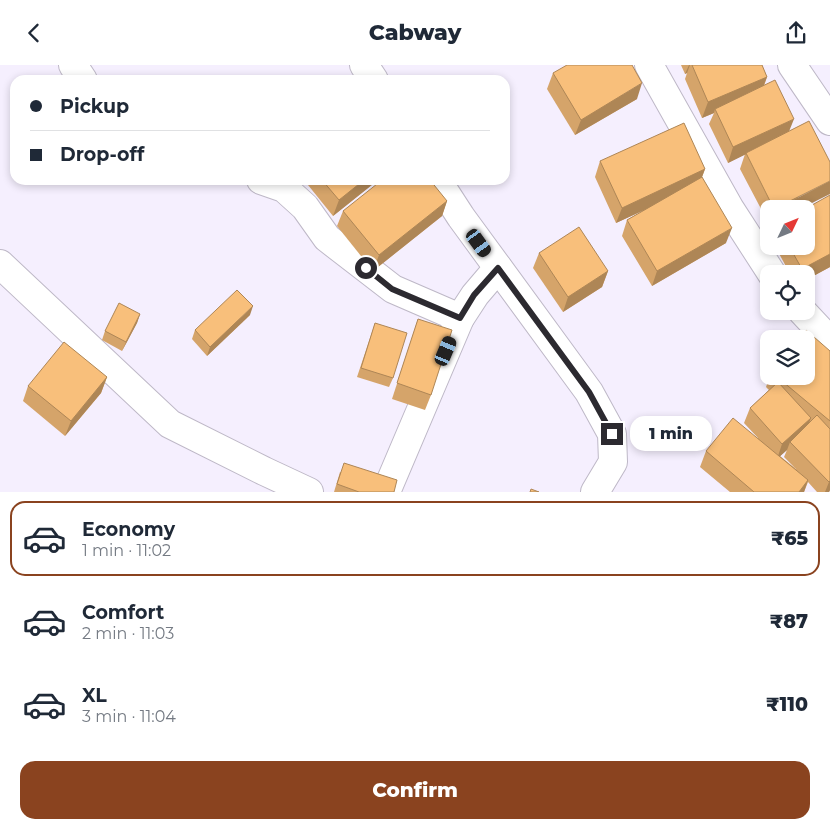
<!DOCTYPE html>
<html lang="en">
<head>
<meta charset="utf-8">
<style>
	body { margin:0; font-family:Montserrat,sans-serif; background:#f2f2f3; color:#1f2937; height:100vh; display:flex; flex-direction:column; font-size:19px; white-space:nowrap }
	* { box-sizing:border-box; margin:0 }
	p { font-size:16px; color:#747a83 }
	.icon { flex:none; width:28px; height:28px; fill:none; stroke:currentColor; stroke-width:2; stroke-linecap:round; stroke-linejoin:round }
	.map { position:relative; height:427px; overflow:hidden }
	.drawer { display:flex; flex-direction:column; background:#fff; flex:1 }
	.drawer>* { flex:none }
	.banner { position:absolute; left:10px; top:10px; width:500px; height:110px; border-radius:15px; box-shadow:0 2px 8px #0003; display:grid; align-content:center; height:110px; padding:0 20px; background:#fff }
	.needle { width:32px; rotate:47deg }
	.fabs { position:absolute; left:760px; top:135px; display:grid; gap:10px }
	.fabs a { display:grid; place-items:center; width:55px; height:55px; border-radius:10px; background:#fff; box-shadow:0 2px 8px #0003; font-size:25px }
	.end { position:absolute; width:22px; height:22px; margin:-11px; border:6px solid #2c2a30; background:#fff; box-shadow:0 0 0 2px #fff }
	.from { border-radius:50% }
	.bubble { position:absolute; height:35px; border-radius:15px; background:#fff; box-shadow:0 2px 8px #0003; font-size:16px; font-weight:800; line-height:35px; text-align:center }
	.car { position:absolute; width:15px; height:30px; margin:-15px -8px; border-radius:6px; box-shadow:0 0 4px 1px #0007; background:linear-gradient(#222 24%,#8ab4d8 0 40%,#222 0 76%,#8ab4d8 0 86%,#222 0) }
	.banner b { display:flex; align-items:center; gap:18px; height:48px; font-size:19px }
	.banner b+b { border-top:1px solid #e0e1e3 }
	.banner i { width:12px; height:12px; background:#1f2937 }
	ul { padding:9px 0 0; list-style:none }
	li { display:flex; align-items:center; gap:15px; height:75px; margin:0 10px 8px; padding:0 10px; border:2px solid transparent; border-radius:15px }
	li div { flex:1 }
	li b { display:block; font-size:19px }
	li em { font-style:normal; font-weight:800 }
	li.active { border-color:#8a431f }
	li>.icon { width:45px; height:45px; stroke-width:1.5 }
	.cta { display:flex; gap:10px; margin-top:auto; padding:10px 20px }
	.cta a { flex:1; height:58px; border-radius:15px; background:#8a431f; color:#fff; font-size:20px; font-weight:800; line-height:58px; text-align:center }
	header { display:flex; justify-content:space-between; align-items:center; height:65px; padding:0 20px; background:#fff; font-size:22px; font-weight:800 }
	.map>svg:first-child { display:block }
	.lines { fill:none; stroke-linecap:round; stroke-linejoin:round }
	.minor-casing { stroke:#beb8c7; stroke-width:30 }
	.minor { stroke:#fff; stroke-width:28 }
	.wall { fill:#d5a46a; fill-rule:evenodd }
	.shaded-wall { fill:#ae8656 }
	.building { fill:#f8bf7b; stroke:#ae8656 }
	.route { stroke:#2c2a30; stroke-width:6 }
</style>
</head>
<body>
<header><svg class="icon" aria-label="back" viewBox="0 0 24 24"><path d="M15 5l-7 7 7 7"/></svg>Cabway<svg class="icon" aria-label="share" viewBox="0 0 24 24"><path d="M12 15V3M7 8l5-5 5 5M5 13v7h14v-7"/></svg></header>
<div class="map">
<svg width="830" height="427" viewBox="0 0 830 427">
	<rect width="100%" height="100%" fill="#f5effe"/>
	<g class="lines">
		<defs>
			<g id="minor">
				<polyline points="73,0 83,15"/>
				<polyline points="364,0 374,15"/>
				<polyline points="649,0 730,144 772,209"/>
				<polyline points="792,0 830,56"/>
				<polyline points="261,115 284,123 305,142 327,173 393,224 460,253"/>
				<polyline points="437,115 461,152 589,327 612,369 613,397 595,427"/>
				<polyline points="0,199 170,359 264,406 309,427"/>
				<polyline points="802,246 830,276"/>
				<polyline points="386,427 460,253 475,230 498,203"/>
			</g>
		</defs>
		<use href="#minor" class="minor-casing"/>
		<use href="#minor" class="minor"/>
	</g>
	<g class="wall">
		<polygon points="681,0 762,0 767,12 764,21 789,66 800,144 769,144 769,159 740,104 745,89 728,98 709,59 714,48 702,53 685,14 687,8 685,9"/>
		<polygon points="553,8 637,34 575,70 547,24"/>
		<polygon points="600,96 705,104 702,112 726,178 652,221 622,171 627,155 646,144 616,158 595,112"/>
		<polygon points="310,115 378,115 333,151 308,120"/>
		<polygon points="830,130 830,202 806,215 806,209 790,209 775,181 806,181"/>
		<polygon points="447,136 442,151 373,206 337,161 343,146"/>
		<polygon points="539,188 608,206 602,222 563,247 533,203"/>
		<polygon points="140,249 137,258 122,286 102,275 105,266"/>
		<polygon points="250,250 207,291 192,274 195,265"/>
		<polygon points="418,254 431,330 425,345 392,334"/>
		<polygon points="375,258 393,313 389,322 357,312"/>
		<path d="M830,286V425L829,427H817L808,417L804,427H730L700,402L706,386L758,373L744,358L750,343L769,325L766,322L770,311H806ZM787,385L784,392L796,404L780,391Z"/>
		<polygon points="107,312 101,328 65,371 23,336 28,321"/>
		<polygon points="340,407 394,427 334,427"/>
	</g>
	<g class="shaded-wall">
		<polygon points="689,0 690,0 687,8 685,9"/>
		<polygon points="767,12 761,27 715,44 714,48 702,53 708,37"/>
		<polygon points="642,18 637,34 575,70 581,55"/>
		<polygon points="794,54 788,69 728,98 733,82"/>
		<polygon points="705,104 699,120 616,158 622,143"/>
		<polygon points="364,115 378,115 333,151 339,135"/>
		<polygon points="830,116 830,129 800,144 776,144"/>
		<polygon points="447,136 442,151 373,206 379,190"/>
		<polygon points="732,163 726,178 652,221 657,206"/>
		<polygon points="830,189 830,202 806,215 806,209 800,209 802,204"/>
		<polygon points="608,206 602,222 563,247 568,232"/>
		<polygon points="253,241 250,250 207,291 210,282"/>
		<polygon points="140,249 137,258 122,286 126,277"/>
		<polygon points="107,312 101,328 65,371 71,356"/>
		<polygon points="811,353 805,368 790,377 787,385 777,394 782,379"/>
		<polygon points="808,415 804,427 799,427"/>
		<polygon points="830,416 830,425 829,427 825,427 829,417"/>
	</g>
	<g class="building">
		<polygon points="567,0 632,0 642,18 581,55 553,8"/>
		<polygon points="692,0 762,0 767,12 708,37"/>
		<polygon points="775,15 794,54 733,82 715,44"/>
		<polygon points="809,56 830,97 830,116 774,144 746,88"/>
		<polygon points="684,58 705,104 622,143 600,96"/>
		<polygon points="702,112 732,163 657,206 627,155"/>
		<polygon points="322,115 364,115 339,135"/>
		<polygon points="382,115 430,115 447,136 379,190 343,146"/>
		<polygon points="830,130 830,189 802,204 789,181 806,181 806,144 805,144"/>
		<polygon points="579,162 608,206 568,232 539,188"/>
		<polygon points="237,225 253,241 210,282 195,265"/>
		<polygon points="119,238 140,249 126,277 105,266"/>
		<polygon points="418,254 452,265 431,330 397,318"/>
		<polygon points="375,258 407,268 393,313 361,303"/>
		<polygon points="806,265 830,286 830,356 776,311 806,311 806,274 799,274"/>
		<polygon points="64,277 107,312 71,356 28,321"/>
		<polygon points="778,317 811,353 782,379 750,343"/>
		<polygon points="817,350 830,364 830,416 829,417 790,377"/>
		<polygon points="733,353 808,415 799,427 754,427 706,386"/>
		<polygon points="344,398 397,415 394,427 359,427 337,419"/>
		<polygon points="531,424 539,427 530,427"/>
	</g>
	<g class="lines">
		<polyline class="route" points="366,203 392,224 460,253 474,230 498,203 589,327 612,369"/>
	</g>
</svg>
<div class="fabs">
<a><svg class="needle" viewBox="-14 -14 28 28"><path d="M0-13l5 13h-10z" fill="#e53935"/><path d="M0 13l5-13h-10z" fill="#747a83"/></svg></a>
<a><svg class="icon" aria-label="locate" viewBox="0 0 24 24"><circle cx="12" cy="12" r="6"/><path d="M12 2v4M12 18v4M2 12h4M18 12h4"/></svg></a>
<a><svg class="icon" aria-label="layers" viewBox="0 0 24 24"><path d="M12 4l9 5-9 5-9-5zM3 14l9 5 9-5"/></svg></a>
</div>
<i class="end from" style="left:366px;top:203px"></i>
<i class="end" style="left:612px;top:369px"></i>
<div class="bubble" style="left:630px;top:351px;width:82px">1 min</div>
<i class="car" style="left:479px;top:178px;rotate:144deg"></i>
<i class="car" style="left:446px;top:286px;rotate:23deg"></i>
<div class="banner">
<b><i class="from"></i>Pickup</b>
<b><i></i>Drop-off</b>
</div>
</div>
<section class="drawer">
<ul>
<li class="active"><svg class="icon" aria-label="car" viewBox="0 0 24 24"><path d="M5 17H2v-5l4-1 3-4h7l3 4 3 1v5h-3M9 17h6M6 11h13"/><circle cx="7" cy="17" r="2"/><circle cx="17" cy="17" r="2"/></svg><div><b>Economy</b><p>1 min · 11:02</p></div><em>₹65</em></li>
<li><svg class="icon" aria-label="car" viewBox="0 0 24 24"><path d="M5 17H2v-5l4-1 3-4h7l3 4 3 1v5h-3M9 17h6M6 11h13"/><circle cx="7" cy="17" r="2"/><circle cx="17" cy="17" r="2"/></svg><div><b>Comfort</b><p>2 min · 11:03</p></div><em>₹87</em></li>
<li><svg class="icon" aria-label="car" viewBox="0 0 24 24"><path d="M5 17H2v-5l4-1 3-4h7l3 4 3 1v5h-3M9 17h6M6 11h13"/><circle cx="7" cy="17" r="2"/><circle cx="17" cy="17" r="2"/></svg><div><b>XL</b><p>3 min · 11:04</p></div><em>₹110</em></li>
</ul>
<div class="cta"><a>Confirm</a></div>
</section>
</body>
</html>
